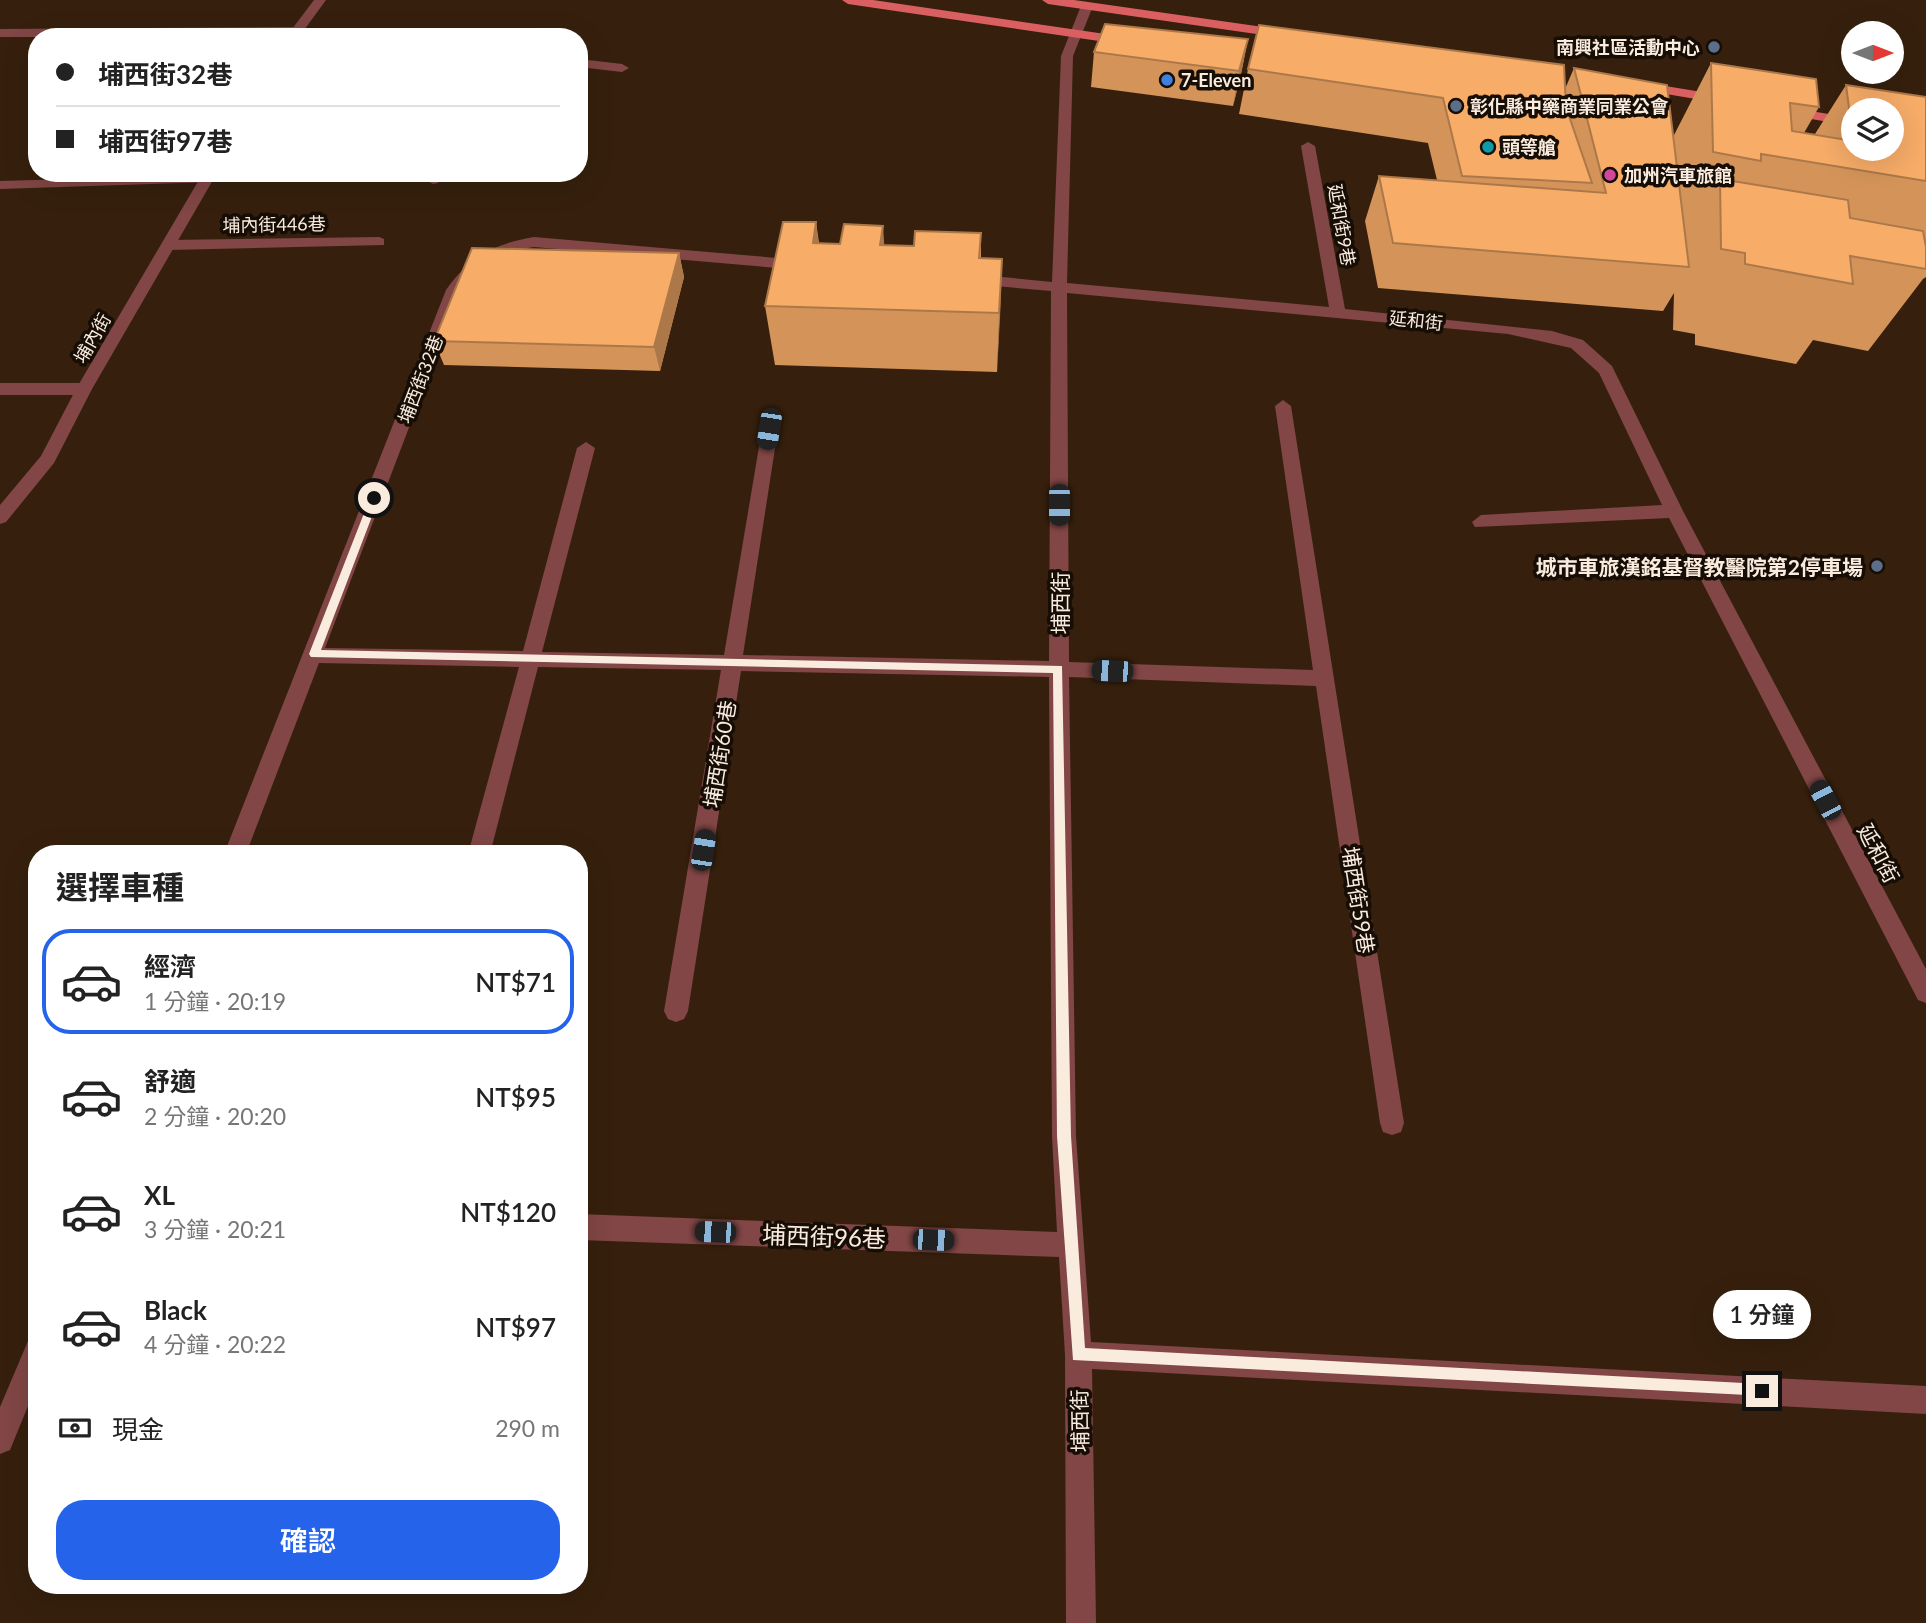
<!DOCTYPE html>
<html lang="zh-TW">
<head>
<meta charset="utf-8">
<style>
	body { margin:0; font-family:Lato,"Noto Sans TC",sans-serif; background:#f2f2f2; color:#222; height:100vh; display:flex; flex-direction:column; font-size:26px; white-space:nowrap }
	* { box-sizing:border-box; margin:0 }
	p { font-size:23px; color:#767676 }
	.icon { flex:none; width:38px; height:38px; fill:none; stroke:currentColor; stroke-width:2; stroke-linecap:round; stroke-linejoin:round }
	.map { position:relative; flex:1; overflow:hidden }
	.side { position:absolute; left:28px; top:845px; width:560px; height:749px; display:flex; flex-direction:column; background:#fff; border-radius:28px; box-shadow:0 7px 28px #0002 }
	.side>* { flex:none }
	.hud { position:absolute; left:28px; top:28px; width:560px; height:154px; border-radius:28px; box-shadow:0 7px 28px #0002; display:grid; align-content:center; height:154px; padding:0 28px; background:#fff }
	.needle { width:46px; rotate:90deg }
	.buttons { position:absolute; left:1841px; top:21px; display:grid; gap:14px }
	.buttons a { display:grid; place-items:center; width:63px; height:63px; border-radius:50%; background:#fff; box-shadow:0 7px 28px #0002; font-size:35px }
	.end { position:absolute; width:32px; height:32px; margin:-16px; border:9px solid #faebdf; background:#111; box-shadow:0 0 0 4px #111 }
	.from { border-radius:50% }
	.bubble { position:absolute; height:49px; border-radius:24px; background:#fff; box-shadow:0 7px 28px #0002; font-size:23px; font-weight:600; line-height:49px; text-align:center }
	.car { position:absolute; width:21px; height:42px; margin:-21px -10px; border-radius:9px; box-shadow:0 0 5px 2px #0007; background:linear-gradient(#222 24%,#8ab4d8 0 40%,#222 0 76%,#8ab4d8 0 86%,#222 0) }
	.hud b { display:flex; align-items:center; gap:24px; height:66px; font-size:26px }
	.hud b+b { border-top:2px solid #e0e0e0 }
	.hud i { width:18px; height:18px; background:#222 }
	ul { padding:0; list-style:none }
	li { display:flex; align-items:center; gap:21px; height:105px; margin:0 14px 10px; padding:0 14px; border:4px solid transparent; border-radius:28px }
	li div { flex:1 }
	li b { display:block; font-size:26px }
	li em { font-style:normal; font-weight:600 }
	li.on { border-color:#2563eb }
	li>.icon { width:63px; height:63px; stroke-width:1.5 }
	h2 { padding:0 28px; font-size:32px; line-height:84px }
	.pay { display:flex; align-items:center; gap:18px; height:77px; padding:0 28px; font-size:26px }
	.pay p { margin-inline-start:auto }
	.primary-button { display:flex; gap:14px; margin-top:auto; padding:14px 28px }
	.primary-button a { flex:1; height:80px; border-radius:28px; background:#2563eb; color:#fff; font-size:28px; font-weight:600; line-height:80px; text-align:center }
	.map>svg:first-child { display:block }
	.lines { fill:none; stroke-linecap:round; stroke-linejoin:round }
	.service { fill:#814645; fill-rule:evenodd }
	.minor { fill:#814645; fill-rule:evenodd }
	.primary { fill:#da5f61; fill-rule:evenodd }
	.wall { fill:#d49459 }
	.shaded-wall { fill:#ad7849 }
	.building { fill:#f7ac68; stroke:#ad7849; stroke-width:2 }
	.route { fill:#faebdf }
	.service-dot { fill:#5c6f8a; stroke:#160d05; stroke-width:2.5 }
	.shop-dot { fill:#3f7fe0; stroke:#160d05; stroke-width:2.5 }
	.culture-dot { fill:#0f9aa8; stroke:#160d05; stroke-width:2.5 }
	.hotel-dot { fill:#d1479c; stroke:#160d05; stroke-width:2.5 }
	.labels { text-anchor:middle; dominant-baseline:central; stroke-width:7; stroke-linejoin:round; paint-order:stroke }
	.far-poi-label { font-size:18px; font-weight:bold; fill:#faebdf; stroke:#160d05; text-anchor:start }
	.far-street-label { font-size:18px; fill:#faebdf; stroke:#160d05 }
	.poi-label { font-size:21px; font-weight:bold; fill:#faebdf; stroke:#160d05; text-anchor:end }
	.street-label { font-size:21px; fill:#faebdf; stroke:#160d05 }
	.near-street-label { font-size:24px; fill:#faebdf; stroke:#160d05 }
</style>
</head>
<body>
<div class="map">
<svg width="1926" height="1623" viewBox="0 0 1926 1623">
	<rect width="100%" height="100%" fill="#36200d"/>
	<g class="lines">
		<g class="service">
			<polygon points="295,27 361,33 367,37 0,37 0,29"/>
			<polygon points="579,59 622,64 629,68 622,72 579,67"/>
			<polygon points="428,173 442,173 438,183 433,184 426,180"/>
			<polygon points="207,175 212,176 212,182 0,189 0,181"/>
			<polygon points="379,237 384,239 384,245 169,250 162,245 169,240"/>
			<polygon points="0,383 84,383 92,389 84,395 0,395"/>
		</g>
		<g class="minor">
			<polygon points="314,0 326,0 299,37 286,37"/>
			<path d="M1087,2L1093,6L1073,56L1067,283L1329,307L1301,146L1308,142L1315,146L1345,309L1552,331L1583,340L1612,366L1683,511L1926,969V1003L1918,1000L1669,518L1475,527L1472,522L1481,515L1662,505L1599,373L1571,348L1508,334L1067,293L1069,662L1313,670L1275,406L1283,400L1291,406L1404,1123L1401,1132L1392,1135L1383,1132L1380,1123L1316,686L1069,677L1076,1136L1091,1342L1926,1386V1414L1092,1369L1096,1623H1066L1065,1355L1059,1257L579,1240V1214L1057,1232L1052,1136L1049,677L741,671L688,1011L684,1019L676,1022L668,1019L664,1011L721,670L538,667L490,854H468L519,667L319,663L246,854H224L446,290C470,256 494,244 534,237L801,260L809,265L801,270L534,247C501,252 482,264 461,291L325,648L523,651L577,448L586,442L595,448L542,652L724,655L762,429L770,423L778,429L743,655L1049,661L1051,291L972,284L964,279L972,274L1052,282L1061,56L1081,6Z"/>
			<polygon points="203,173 217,173 92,389 54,463 6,522 0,524 0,505 41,456 76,389"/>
			<polygon points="37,1337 37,1384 10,1450 0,1454 0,1407 28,1341"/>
		</g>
		<g class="primary">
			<polygon points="842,0 873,0 1126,37 1132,41 1126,45 848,4"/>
			<polygon points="1042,0 1074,0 1284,30 1290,34 1284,38 1048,4"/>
			<polygon points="1641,82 1720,95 1727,99 1720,103 1636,89 1636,83"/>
			<polygon points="1786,107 1853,118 1853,126 1781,114 1779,111"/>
		</g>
	</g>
	<g class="wall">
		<polygon points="1248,39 1241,74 1233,106 1091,87 1094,52"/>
		<polygon points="1711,63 1819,107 1804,133 1815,134 1846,85 1926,97 1926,277 1923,279 1868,351 1813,340 1796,364 1695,345 1695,334 1673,330 1674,293 1663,311 1378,288 1365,221 1379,176 1437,180 1428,143 1239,114 1248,69 1565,89 1574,68 1673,137"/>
		<polygon points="816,222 819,243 914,246 981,233 981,258 1002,259 997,372 775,365 765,306"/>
		<polygon points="679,253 684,277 660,371 444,365 434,341"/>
	</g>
	<g class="shaded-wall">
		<polygon points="1248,39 1241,74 1233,106 1239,71"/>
		<polygon points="816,222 823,282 813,243"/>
		<polygon points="883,226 887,286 880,245"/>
		<polygon points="679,253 684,277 660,371 654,347"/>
		<polygon points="1002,259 1000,318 997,372 999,313"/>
	</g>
	<g class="building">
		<polygon points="1105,24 1248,39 1239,71 1094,52"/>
		<polygon points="1259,25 1564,65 1566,107 1592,183 1462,176 1443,98 1248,69"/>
		<polygon points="1711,63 1816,79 1819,107 1790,103 1792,131 1853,141 1853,149 1892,149 1892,110 1853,110 1853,138 1846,85 1926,97 1926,182 1926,181 1761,154 1761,161 1713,152"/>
		<polygon points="1574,68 1667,85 1689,267 1393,243 1379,176 1606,193"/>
		<polygon points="1720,179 1848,200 1850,218 1923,231 1926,247 1926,269 1850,256 1853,284 1745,264 1745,253 1721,249"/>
		<polygon points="783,222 816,222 813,243 840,244 844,224 883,226 880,245 914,246 915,231 981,233 979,258 1002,259 999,313 765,306"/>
		<polygon points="472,248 679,253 654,347 434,341"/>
	</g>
	<polygon class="route" points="374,495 379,498 321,650 1062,666 1071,1136 1085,1348 1762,1384 1767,1386 1767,1396 1073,1360 1057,1136 1053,673 311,657 309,654 370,498"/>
	<g class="service-dot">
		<circle cx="1714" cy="47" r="7"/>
		<circle cx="1456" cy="106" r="7"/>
		<circle cx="1877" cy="566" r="7"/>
	</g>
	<circle class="shop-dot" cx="1167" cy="80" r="7"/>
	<circle class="culture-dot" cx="1488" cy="147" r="7"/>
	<circle class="hotel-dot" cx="1610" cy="175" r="7"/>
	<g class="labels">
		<g class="far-poi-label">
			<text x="1700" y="47" text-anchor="end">南興社區活動中心</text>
			<text x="1181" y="80">7-Eleven</text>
			<text x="1470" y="106">彰化縣中藥商業同業公會</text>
			<text x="1502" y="147">頭等艙</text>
			<text x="1624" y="175">加州汽車旅館</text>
		</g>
		<g class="far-street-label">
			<text transform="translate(274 224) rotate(-1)">埔內街446巷</text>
			<text transform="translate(1342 225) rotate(80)">延和街9巷</text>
			<text transform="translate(1416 320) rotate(6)">延和街</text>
			<text transform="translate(92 338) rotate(-60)">埔內街</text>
			<text transform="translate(420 379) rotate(-69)">埔西街32巷</text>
		</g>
		<g class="poi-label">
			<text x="1863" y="566">城市車旅漢銘基督教醫院第2停車場</text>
		</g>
		<g class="street-label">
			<text transform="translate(1059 603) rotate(-90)">埔西街</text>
			<text transform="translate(719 754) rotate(-81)">埔西街60巷</text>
			<text transform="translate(1879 853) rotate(62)">延和街</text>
			<text transform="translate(1359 900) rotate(81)">埔西街59巷</text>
			<text transform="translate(1079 1421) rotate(-91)">埔西街</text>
		</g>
		<g class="near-street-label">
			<text transform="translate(824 1236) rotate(2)">埔西街96巷</text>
		</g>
	</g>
</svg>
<div class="buttons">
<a><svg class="needle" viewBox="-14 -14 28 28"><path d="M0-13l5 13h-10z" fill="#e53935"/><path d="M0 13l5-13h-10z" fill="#767676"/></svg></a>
<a><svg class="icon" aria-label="layers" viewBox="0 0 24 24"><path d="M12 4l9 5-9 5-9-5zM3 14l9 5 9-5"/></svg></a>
</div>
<i class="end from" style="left:374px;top:498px"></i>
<i class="end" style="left:1762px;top:1391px"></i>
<div class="bubble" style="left:1713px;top:1290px;width:98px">1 分鐘</div>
<i class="car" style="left:769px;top:429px;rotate:189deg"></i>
<i class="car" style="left:1059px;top:505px;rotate:180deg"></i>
<i class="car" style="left:1112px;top:671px;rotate:272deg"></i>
<i class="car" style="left:1825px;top:800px;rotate:332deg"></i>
<i class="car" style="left:703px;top:850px;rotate:9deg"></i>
<i class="car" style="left:715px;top:1232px;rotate:272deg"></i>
<i class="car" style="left:933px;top:1240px;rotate:92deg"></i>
<div class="hud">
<b><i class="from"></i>埔西街32巷</b>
<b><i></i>埔西街97巷</b>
</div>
<section class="side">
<h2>選擇車種</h2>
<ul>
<li class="on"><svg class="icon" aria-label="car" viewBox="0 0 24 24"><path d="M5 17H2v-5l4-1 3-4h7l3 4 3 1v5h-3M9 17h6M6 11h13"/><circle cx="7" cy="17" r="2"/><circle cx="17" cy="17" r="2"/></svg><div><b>經濟</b><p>1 分鐘 · 20:19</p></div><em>NT$71</em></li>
<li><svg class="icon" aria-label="car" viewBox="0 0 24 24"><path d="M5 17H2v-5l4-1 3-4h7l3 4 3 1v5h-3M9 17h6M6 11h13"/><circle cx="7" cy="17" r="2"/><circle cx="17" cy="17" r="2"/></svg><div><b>舒適</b><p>2 分鐘 · 20:20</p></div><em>NT$95</em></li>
<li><svg class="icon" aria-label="car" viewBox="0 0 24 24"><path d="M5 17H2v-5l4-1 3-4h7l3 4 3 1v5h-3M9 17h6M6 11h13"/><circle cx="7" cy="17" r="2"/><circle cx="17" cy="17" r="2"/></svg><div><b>XL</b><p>3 分鐘 · 20:21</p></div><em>NT$120</em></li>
<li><svg class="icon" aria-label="car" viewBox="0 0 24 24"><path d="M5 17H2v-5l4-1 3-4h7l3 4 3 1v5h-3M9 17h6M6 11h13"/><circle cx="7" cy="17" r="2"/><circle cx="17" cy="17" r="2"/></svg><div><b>Black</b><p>4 分鐘 · 20:22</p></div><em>NT$97</em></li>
</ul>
<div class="pay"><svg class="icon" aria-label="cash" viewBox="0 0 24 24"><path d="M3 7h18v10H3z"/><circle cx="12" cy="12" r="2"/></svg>現金<p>290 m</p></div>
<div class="primary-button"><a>確認</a></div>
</section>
</div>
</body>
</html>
